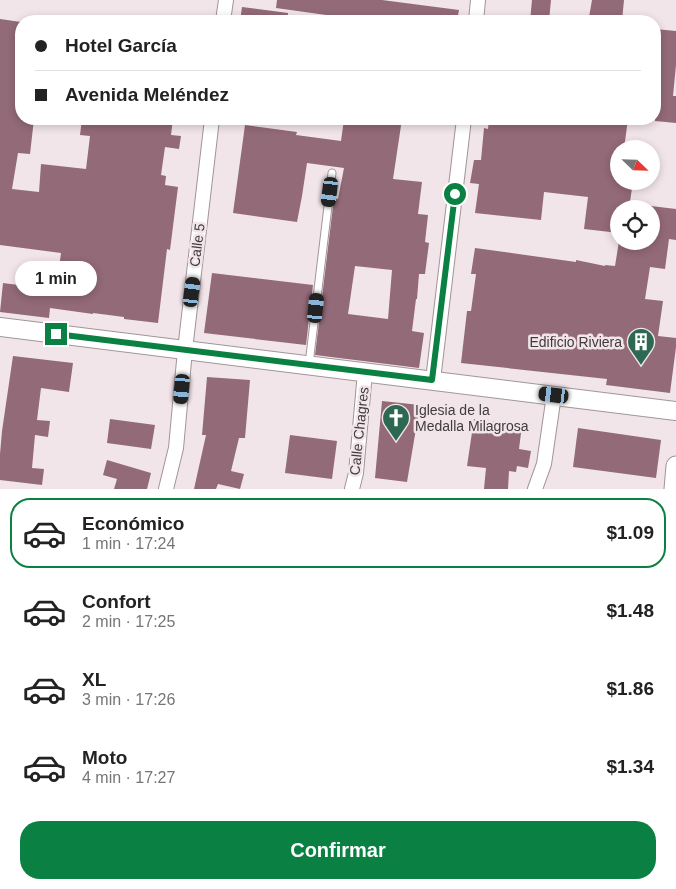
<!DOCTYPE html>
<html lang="es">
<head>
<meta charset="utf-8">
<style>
	body { margin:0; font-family:Arial,sans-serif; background:#f2f2f2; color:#222; height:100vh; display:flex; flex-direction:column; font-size:19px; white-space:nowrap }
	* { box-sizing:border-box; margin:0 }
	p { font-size:16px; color:#767676 }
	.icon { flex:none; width:28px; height:28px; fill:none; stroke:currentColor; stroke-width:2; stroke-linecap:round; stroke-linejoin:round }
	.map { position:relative; height:489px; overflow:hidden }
	.sheet { display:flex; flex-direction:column; background:#fff; flex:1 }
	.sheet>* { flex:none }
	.top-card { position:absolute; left:15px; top:15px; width:646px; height:110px; border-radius:20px; box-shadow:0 2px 8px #0003; display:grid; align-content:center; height:110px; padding:0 20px; background:#fff }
	.needle { width:32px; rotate:113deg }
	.controls { position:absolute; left:610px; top:140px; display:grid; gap:10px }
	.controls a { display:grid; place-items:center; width:50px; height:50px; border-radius:50%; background:#fff; box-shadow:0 2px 8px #0003; font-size:25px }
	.end { position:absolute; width:22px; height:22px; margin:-11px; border:6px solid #0b8043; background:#fff; box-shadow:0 0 0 2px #fff }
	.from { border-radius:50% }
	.bubble { position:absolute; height:35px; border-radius:18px; background:#fff; box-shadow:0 2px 8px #0003; font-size:16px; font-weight:600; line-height:35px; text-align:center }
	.car { position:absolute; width:15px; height:30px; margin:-15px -8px; border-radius:6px; box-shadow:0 0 4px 1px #0007; background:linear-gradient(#222 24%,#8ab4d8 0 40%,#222 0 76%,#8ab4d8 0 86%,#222 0) }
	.top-card b { display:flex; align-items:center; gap:18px; height:48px; font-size:19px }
	.top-card b+b { border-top:1px solid #e0e0e0 }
	.top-card i { width:12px; height:12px; background:#222 }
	ul { padding:9px 0 0; list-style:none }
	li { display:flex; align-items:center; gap:15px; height:70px; margin:0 10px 8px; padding:0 10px; border:2px solid transparent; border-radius:20px }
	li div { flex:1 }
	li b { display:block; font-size:19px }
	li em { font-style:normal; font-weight:600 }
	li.current { border-color:#0b8043 }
	li>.icon { width:45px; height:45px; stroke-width:1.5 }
	.button { display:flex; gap:10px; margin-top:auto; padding:10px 20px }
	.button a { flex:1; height:58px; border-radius:20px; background:#0b8043; color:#fff; font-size:20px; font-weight:600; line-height:58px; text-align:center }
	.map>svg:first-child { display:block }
	.building { fill:#936a77; fill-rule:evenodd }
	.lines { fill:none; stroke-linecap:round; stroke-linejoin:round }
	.service-casing { stroke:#a19599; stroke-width:9 }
	.minor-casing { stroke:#a19599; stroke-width:16 }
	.tertiary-casing { stroke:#a19599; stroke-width:20 }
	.secondary-casing { stroke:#a19599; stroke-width:21 }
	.service { stroke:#fff; stroke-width:7 }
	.minor { stroke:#fff; stroke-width:14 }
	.tertiary { stroke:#fff; stroke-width:18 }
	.secondary { stroke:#fff; stroke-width:19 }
	.route { stroke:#0b8043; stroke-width:6 }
	.labels { text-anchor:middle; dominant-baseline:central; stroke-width:5; stroke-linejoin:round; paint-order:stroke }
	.street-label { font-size:14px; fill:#403b3c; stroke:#f2e5e9 }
	.poi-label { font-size:14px; fill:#403b3c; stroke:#f2e5e9; text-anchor:end }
</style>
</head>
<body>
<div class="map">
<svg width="676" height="489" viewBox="0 0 676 489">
	<rect width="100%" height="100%" fill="#f2e5e9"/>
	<g class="building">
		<polygon points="277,0 382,0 459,10 457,21 355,21 355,19 276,8"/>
		<polygon points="532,0 551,0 549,21 530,21"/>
		<polygon points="592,0 624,0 622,21 589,17"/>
		<polygon points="242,7 288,13 288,21 240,21"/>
		<polygon points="0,19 21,22 21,119 34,119 30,154 18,153 12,189 39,192 41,164 86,169 90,136 80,135 82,119 173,119 171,135 181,136 179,149 165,147 161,175 166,176 165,185 178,187 170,250 167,249 158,323 124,319 124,317 93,313 93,314 50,308 49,318 0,312 3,283 56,290 61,253 0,245"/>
		<polygon points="655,29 676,31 676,65 673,96 676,96 676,123 655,121 655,87 658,53 655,53"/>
		<path d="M344,119H402L393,179L422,182L418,214L428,215L425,242L429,243L425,274H419L417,299H416L412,331L424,333L419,368L315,355L334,198L338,199L344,168L307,163L302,196L297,222L233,213L245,125L297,132L296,135L341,141ZM355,266L392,270L388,319L348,314Z"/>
		<polygon points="489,119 628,119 624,149 619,149 619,181 633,181 629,209 619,209 619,233 584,229 588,197 544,192 541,220 475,213 479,184 470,183 474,160 481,160 484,128 488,129"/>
		<polygon points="651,206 676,209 676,240 669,239 665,269 650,267 645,299 663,301 658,336 676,338 676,347 670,393 606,385 607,379 461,363 467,311 471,311 476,274 471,274 475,248 576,262 576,260 605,266 605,265 615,266 619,241 651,241"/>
		<polygon points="212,273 313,285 306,345 204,333"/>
		<polygon points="13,356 73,363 69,392 41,388 37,420 50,421 48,437 35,435 32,468 44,469 42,485 0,480 0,454 2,431"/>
		<polygon points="207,377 250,380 245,438 239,438 231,471 244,474 240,489 218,484 216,489 194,489 206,435 202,435"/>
		<polygon points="382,401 420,405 407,482 375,478"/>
		<polygon points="110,419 155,425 151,449 107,443"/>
		<polygon points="474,419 522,425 519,449 531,451 528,468 517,466 516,472 509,471 508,489 484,489 486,468 467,466"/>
		<polygon points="578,428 661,440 656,478 573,467"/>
		<polygon points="290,435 337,441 332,479 285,473"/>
		<polygon points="107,460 151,473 147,489 114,489 117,479 103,475"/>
	</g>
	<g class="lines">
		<defs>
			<polyline id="service" points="309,364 332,173"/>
			<g id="minor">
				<polyline points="223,21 226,0"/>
				<polyline points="476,21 478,0"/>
				<polyline points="433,380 464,119"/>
				<polyline points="166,489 176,448 185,350 212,119"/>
				<polyline points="352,489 356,473 365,372"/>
				<polyline points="535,489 544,464 554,395"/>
			</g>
			<polyline id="tertiary" points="0,327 676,411"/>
			<polyline id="secondary" points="674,489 676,466"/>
		</defs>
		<use href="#service" class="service-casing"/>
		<use href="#minor" class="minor-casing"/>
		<use href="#tertiary" class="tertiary-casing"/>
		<use href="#secondary" class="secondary-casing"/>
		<use href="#service" class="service"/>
		<use href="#minor" class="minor"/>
		<use href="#tertiary" class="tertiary"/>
		<use href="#secondary" class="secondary"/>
	</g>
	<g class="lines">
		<polyline class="route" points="56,334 432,380 455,194"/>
	</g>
	<defs>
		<symbol id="building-pin" viewBox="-11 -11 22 30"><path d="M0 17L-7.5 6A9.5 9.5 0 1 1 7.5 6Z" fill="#2d6852" stroke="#f2e5e9"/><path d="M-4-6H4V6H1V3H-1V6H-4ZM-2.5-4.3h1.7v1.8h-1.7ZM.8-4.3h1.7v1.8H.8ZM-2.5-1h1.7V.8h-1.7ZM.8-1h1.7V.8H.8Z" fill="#fff"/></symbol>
		<symbol id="church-pin" viewBox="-11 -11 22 30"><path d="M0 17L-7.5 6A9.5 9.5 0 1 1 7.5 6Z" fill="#2d6852" stroke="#f2e5e9"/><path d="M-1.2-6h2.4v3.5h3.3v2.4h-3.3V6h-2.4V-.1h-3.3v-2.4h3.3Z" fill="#fff"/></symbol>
	</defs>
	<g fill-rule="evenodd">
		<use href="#building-pin" x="625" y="326" width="32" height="43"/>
		<use href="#church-pin" x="380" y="402" width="32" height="43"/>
	</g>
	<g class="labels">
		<g class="street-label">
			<text transform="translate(197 245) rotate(-83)">Calle 5</text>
			<text transform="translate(359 431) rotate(-84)">Calle Chagres</text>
		</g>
		<g class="poi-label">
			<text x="622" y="342">Edificio Riviera</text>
			<text x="415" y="410" text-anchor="start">Iglesia de la<tspan x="415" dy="16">Medalla Milagrosa</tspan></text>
		</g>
	</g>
</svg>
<div class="controls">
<a><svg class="needle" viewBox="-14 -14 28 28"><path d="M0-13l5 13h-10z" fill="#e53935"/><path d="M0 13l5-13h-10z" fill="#767676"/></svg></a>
<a><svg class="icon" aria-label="locate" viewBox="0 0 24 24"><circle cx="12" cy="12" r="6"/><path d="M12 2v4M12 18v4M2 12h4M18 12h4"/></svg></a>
</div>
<i class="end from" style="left:455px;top:194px"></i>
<i class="end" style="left:56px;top:334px"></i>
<div class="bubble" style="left:15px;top:261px;width:82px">1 min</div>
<i class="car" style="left:330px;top:192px;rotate:187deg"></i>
<i class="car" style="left:192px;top:292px;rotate:7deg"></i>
<i class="car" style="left:316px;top:308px;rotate:6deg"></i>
<i class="car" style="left:182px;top:389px;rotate:185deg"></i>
<i class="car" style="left:554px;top:395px;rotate:277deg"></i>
<div class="top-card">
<b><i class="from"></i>Hotel García</b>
<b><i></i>Avenida Meléndez</b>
</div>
</div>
<section class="sheet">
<ul>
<li class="current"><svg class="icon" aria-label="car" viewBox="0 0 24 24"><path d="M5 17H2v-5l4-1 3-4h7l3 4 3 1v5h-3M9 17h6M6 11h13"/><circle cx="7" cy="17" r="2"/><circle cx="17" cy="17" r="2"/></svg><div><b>Económico</b><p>1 min · 17:24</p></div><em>$1.09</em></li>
<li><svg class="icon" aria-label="car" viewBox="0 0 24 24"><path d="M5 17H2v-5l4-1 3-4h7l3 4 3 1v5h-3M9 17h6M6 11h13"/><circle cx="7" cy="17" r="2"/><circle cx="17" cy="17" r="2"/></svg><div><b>Confort</b><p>2 min · 17:25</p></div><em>$1.48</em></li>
<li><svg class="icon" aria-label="car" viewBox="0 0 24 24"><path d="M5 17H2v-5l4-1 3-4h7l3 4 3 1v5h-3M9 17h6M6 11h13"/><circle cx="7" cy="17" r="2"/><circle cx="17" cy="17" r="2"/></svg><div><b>XL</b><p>3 min · 17:26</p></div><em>$1.86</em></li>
<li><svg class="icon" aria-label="car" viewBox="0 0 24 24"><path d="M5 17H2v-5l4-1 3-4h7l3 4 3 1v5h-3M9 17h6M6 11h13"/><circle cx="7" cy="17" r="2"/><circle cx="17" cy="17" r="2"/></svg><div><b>Moto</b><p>4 min · 17:27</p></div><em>$1.34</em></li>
</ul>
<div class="button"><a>Confirmar</a></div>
</section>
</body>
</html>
